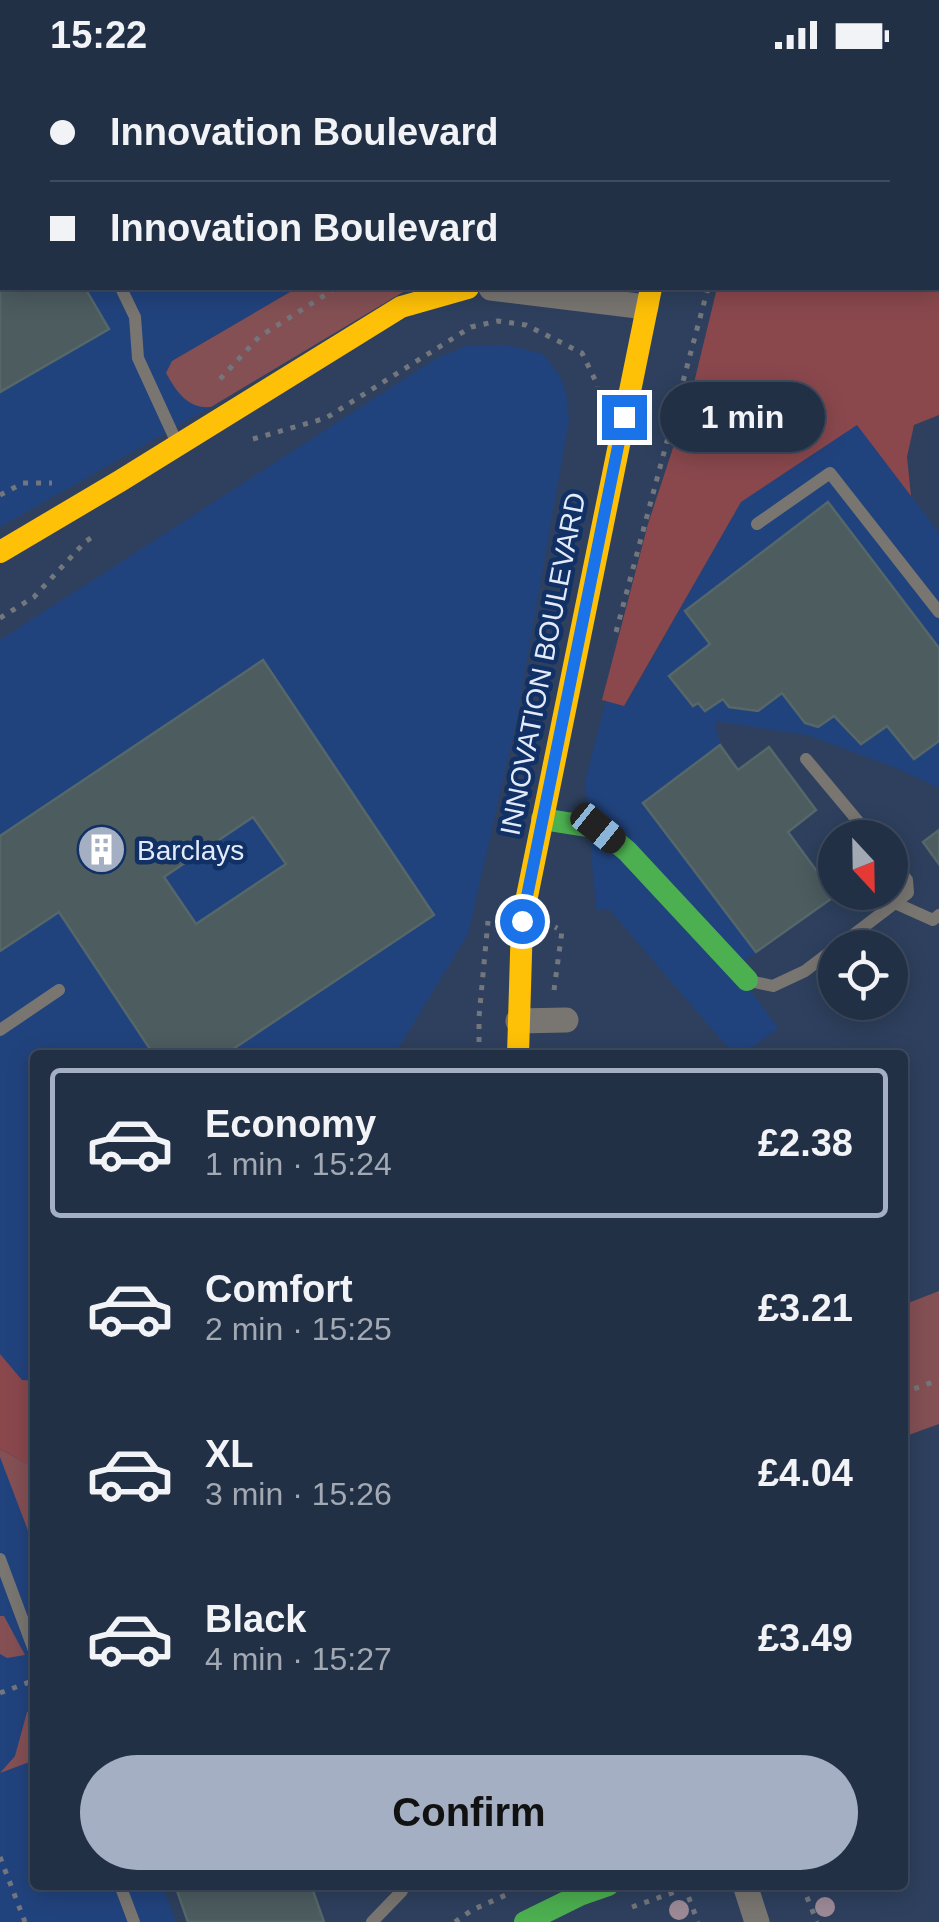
<!DOCTYPE html>
<html lang="en">
<head>
<meta charset="utf-8">
<style>
	body { margin:0; font-family:Arial,sans-serif; background:#2a384d; color:#f1f3f6; height:100vh; display:flex; flex-direction:column; font-size:38px; white-space:nowrap }
	* { box-sizing:border-box; margin:0 }
	p { font-size:32px; color:#a2a9b3 }
	.icon { flex:none; width:55px; height:55px; fill:none; stroke:currentColor; stroke-width:2; stroke-linecap:round; stroke-linejoin:round }
	.map { position:relative; flex:1; overflow:hidden }
	.drawer { position:absolute; left:30px; top:980px; width:878px; height:840px; display:flex; flex-direction:column; background:#223046; border-radius:10px; box-shadow:0 5px 25px #0003,0 0 0 2px #3f4b5f }
	.drawer>* { flex:none }
	.top-card { position:absolute; left:0px; top:0px; width:940px; height:220px; box-shadow:0 5px 25px #0003,0 0 0 2px #3f4b5f; display:grid; align-content:center; height:220px; padding:0 50px; background:#223046 }
	.needle { width:65px; rotate:158deg }
	.fabs { position:absolute; left:818px; top:750px; display:grid; gap:20px }
	.fabs a { display:grid; place-items:center; width:90px; height:90px; border-radius:50%; background:#223046; box-shadow:0 5px 25px #0003,0 0 0 2px #3f4b5f; font-size:50px }
	.end { position:absolute; width:45px; height:45px; margin:-22px; border:12px solid #1a73e8; background:#fff; box-shadow:0 0 0 5px #fff }
	.from { border-radius:50% }
	.bubble { position:absolute; height:70px; border-radius:35px; background:#223046; box-shadow:0 5px 25px #0003,0 0 0 2px #3f4b5f; font-size:32px; font-weight:600; line-height:70px; text-align:center }
	.car { position:absolute; width:30px; height:60px; margin:-30px -15px; border-radius:12px; box-shadow:0 0 8px 2px #0007; background:linear-gradient(#222 24%,#8ab4d8 0 40%,#222 0 76%,#8ab4d8 0 86%,#222 0) }
	.top-card b { display:flex; align-items:center; gap:35px; height:95px; font-size:38px }
	.top-card b+b { border-top:2px solid #3f4b5f }
	.top-card i { width:25px; height:25px; background:#f1f3f6 }
	ul { padding:18px 0 0; list-style:none }
	li { display:flex; align-items:center; gap:30px; height:150px; margin:0 20px 15px; padding:0 30px; border:5px solid transparent; border-radius:10px }
	li div { flex:1 }
	li b { display:block; font-size:38px }
	li em { font-style:normal; font-weight:600 }
	li.selected { border-color:#a4afc3 }
	li>.icon { width:90px; height:90px; stroke-width:1.5 }
	.button { display:flex; gap:20px; margin-top:auto; padding:20px 50px }
	.button a { flex:1; height:115px; border-radius:60px; background:#a4afc3; color:#111; font-size:40px; font-weight:600; line-height:115px; text-align:center }
	.status { display:flex; justify-content:space-between; align-items:center; height:70px; padding:0 50px; background:#223046; direction:ltr }
	.status svg { height:28px; fill:currentColor }
	.map>svg:first-child { display:block }
	.built { fill:#21437d }
	.green { fill:#845054 }
	.forest { fill:#8a484d }
	.building { fill:#4c5c5f; stroke:#56676a; stroke-width:2.5; fill-rule:evenodd }
	.lines { fill:none; stroke-linecap:round; stroke-linejoin:round }
	.path { stroke:#73777d; stroke-width:5; stroke-dasharray:5 8; stroke-linecap:butt }
	.lane { stroke:#797672; stroke-width:12 }
	.street { stroke:#797672; stroke-width:25 }
	.fast { stroke:#4caf50; stroke-width:22 }
	.slow { stroke:#ffc107; stroke-width:22 }
	.tree { fill:#9c8a97 }
	.route { stroke:#1a73e8; stroke-width:12 }
	.labels { text-anchor:middle; dominant-baseline:central; stroke-width:9; stroke-linejoin:round; paint-order:stroke }
	.street-label { font-size:28px; fill:#e3ebf9; stroke:#103066 }
	.poi-label { font-size:28px; fill:#e3ebf9; stroke:#103066; text-anchor:start }
</style>
</head>
<body>
<div class="status"><b>15:22</b><svg viewBox="0 0 49 12"><path d="M0 12V9h3v3zM5 12V6h3v6zM10 12V3h3v9zM15 12V0h3v12zM26 1h20v11H26zM47 4h2v5h-2z"/></svg></div>
<div class="map">
<svg width="939" height="1852" viewBox="0 0 939 1852">
	<rect width="100%" height="100%" fill="#2e405e"/>
	<g class="built">
		<polygon points="0,0 566,0 568,2 2,2 2,218 297,218 172,291 211,337 0,457"/>
		<polygon points="507,275 543,284 559,304 566,322 569,350 516,653 468,864 394,985 35,985 35,1815 162,1815 176,1852 0,1852 0,570 437,288 466,276"/>
		<polygon points="857,354 939,463 939,718 894,697 807,665 715,651 720,675 738,699 769,677 816,740 789,762 835,826 734,898 778,958 742,985 734,985 610,840 596,839 585,711 606,631 625,636 741,432"/>
	</g>
	<g class="green">
		<path d="M297,218H410L211,337C187,339 177,322 166,303L172,291Z"/>
		<polygon points="939,1221 939,1354 903,1367 903,1235"/>
		<polygon points="0,1379 35,1398 35,1479 0,1387"/>
		<polygon points="0,1546 4,1546 25,1585 7,1588 0,1584"/>
		<polygon points="35,1637 35,1690 0,1703 15,1686 27,1642"/>
	</g>
	<g class="forest">
		<polygon points="805,0 939,0 939,345 914,355 907,387 911,426 857,355 741,432 624,636 602,630 648,454 693,317 717,218 938,218 938,2 811,2"/>
		<polygon points="0,1284 22,1310 35,1311 35,1398 0,1379"/>
	</g>
	<g class="building">
		<polygon points="184,0 259,0 261,2 186,2"/>
		<polygon points="337,0 479,0 481,2 332,2"/>
		<polygon points="0,18 2,22 2,139 0,141"/>
		<polygon points="2,163 2,218 85,218 109,259 0,322 0,164"/>
		<polygon points="828,432 939,578 939,671 914,689 887,656 861,674 834,646 818,657 805,653 782,623 758,641 729,637 723,629 705,641 698,633 693,636 669,606 710,574 685,541"/>
		<path d="M263,590L434,845L224,985H154L59,842L0,881V766ZM253,747L286,794L196,854L164,807Z"/>
		<polygon points="720,675 738,700 769,677 816,740 788,762 835,826 756,882 643,733"/>
		<polygon points="939,760 939,794 923,772"/>
		<polygon points="175,1815 311,1815 324,1852 188,1852"/>
	</g>
	<g class="lines">
		<g class="path">
			<polyline points="787,0 794,2"/>
			<polyline points="677,2 678,0"/>
			<polyline points="756,2 757,0"/>
			<polyline points="938,39 939,38"/>
			<polyline points="220,309 259,267 336,218"/>
			<polyline points="253,369 326,348 471,257 498,251 526,255 582,283 597,314 597,317"/>
			<polyline points="0,425 23,413 52,413"/>
			<polyline points="0,548 34,527 85,472 95,465"/>
			<polyline points="616,562 708,218"/>
			<polyline points="554,920 562,861 555,857"/>
			<polyline points="479,985 479,947 488,851"/>
			<polyline points="902,1323 939,1310"/>
			<polyline points="0,1623 35,1610"/>
			<polyline points="902,1742 907,1741"/>
			<polyline points="0,1787 25,1852"/>
			<polyline points="684,1815 698,1852"/>
			<polyline points="802,1815 817,1852"/>
			<polyline points="632,1837 686,1818"/>
			<polyline points="455,1852 472,1840 506,1825"/>
		</g>
		<g class="lane">
			<polyline points="117,0 119,2"/>
			<polyline points="121,218 135,247 138,288 177,373"/>
			<polyline points="757,454 830,403 939,542"/>
			<polyline points="806,689 872,768"/>
			<polyline points="895,833 933,850 939,845"/>
			<polyline points="836,878 908,823 907,810 890,790"/>
			<polyline points="750,911 773,916 805,901 835,878"/>
			<polyline points="0,960 59,920"/>
			<polyline points="0,1489 35,1583"/>
			<polyline points="120,1815 134,1852"/>
			<polyline points="372,1852 402,1821"/>
		</g>
		<g class="street">
			<polyline points="711,2 712,0"/>
			<polyline points="491,218 646,237"/>
			<polyline points="518,951 566,950"/>
			<polyline points="745,1815 757,1852"/>
		</g>
		<g class="fast">
			<polyline points="542,749 599,758 627,781 747,910"/>
			<polyline points="525,1852 582,1824 608,1815"/>
		</g>
		<g class="slow">
			<polyline points="0,482 120,411 401,237 468,218"/>
			<polyline points="518,985 522,851 651,218"/>
		</g>
	</g>
	<g class="tree">
		<circle cx="825" cy="1837" r="10"/>
		<circle cx="679" cy="1840" r="10"/>
	</g>
	<g class="lines">
		<polyline class="route" points="522,851 624,347"/>
	</g>
	<defs>
		<symbol id="building-disc" viewBox="-11 -11 22 22"><circle r="9.5" fill="#a4afc3" stroke="#103066"/><path d="M-4-6H4V6H1V3H-1V6H-4ZM-2.5-4.3h1.7v1.8h-1.7ZM.8-4.3h1.7v1.8H.8ZM-2.5-1h1.7V.8h-1.7ZM.8-1h1.7V.8H.8Z" fill="#fff"/></symbol>
	</defs>
	<g fill-rule="evenodd">
		<use href="#building-disc" x="74" y="752" width="55" height="55"/>
	</g>
	<g class="labels">
		<g class="street-label">
			<text transform="translate(543 594) rotate(-79)">INNOVATION BOULEVARD</text>
		</g>
		<g class="poi-label">
			<text x="137" y="780">Barclays</text>
		</g>
	</g>
</svg>
<div class="fabs">
<a><svg class="needle" viewBox="-14 -14 28 28"><path d="M0-13l5 13h-10z" fill="#e53935"/><path d="M0 13l5-13h-10z" fill="#a2a9b3"/></svg></a>
<a><svg class="icon" aria-label="locate" viewBox="0 0 24 24"><circle cx="12" cy="12" r="6"/><path d="M12 2v4M12 18v4M2 12h4M18 12h4"/></svg></a>
</div>
<i class="end from" style="left:522px;top:851px"></i>
<i class="end" style="left:624px;top:347px"></i>
<div class="bubble" style="left:660px;top:312px;width:165px">1 min</div>
<i class="car" style="left:598px;top:758px;rotate:129deg"></i>
<div class="top-card">
<b><i class="from"></i>Innovation Boulevard</b>
<b><i></i>Innovation Boulevard</b>
</div>
<section class="drawer">
<ul>
<li class="selected"><svg class="icon" aria-label="car" viewBox="0 0 24 24"><path d="M5 17H2v-5l4-1 3-4h7l3 4 3 1v5h-3M9 17h6M6 11h13"/><circle cx="7" cy="17" r="2"/><circle cx="17" cy="17" r="2"/></svg><div><b>Economy</b><p>1 min · 15:24</p></div><em>£2.38</em></li>
<li><svg class="icon" aria-label="car" viewBox="0 0 24 24"><path d="M5 17H2v-5l4-1 3-4h7l3 4 3 1v5h-3M9 17h6M6 11h13"/><circle cx="7" cy="17" r="2"/><circle cx="17" cy="17" r="2"/></svg><div><b>Comfort</b><p>2 min · 15:25</p></div><em>£3.21</em></li>
<li><svg class="icon" aria-label="car" viewBox="0 0 24 24"><path d="M5 17H2v-5l4-1 3-4h7l3 4 3 1v5h-3M9 17h6M6 11h13"/><circle cx="7" cy="17" r="2"/><circle cx="17" cy="17" r="2"/></svg><div><b>XL</b><p>3 min · 15:26</p></div><em>£4.04</em></li>
<li><svg class="icon" aria-label="car" viewBox="0 0 24 24"><path d="M5 17H2v-5l4-1 3-4h7l3 4 3 1v5h-3M9 17h6M6 11h13"/><circle cx="7" cy="17" r="2"/><circle cx="17" cy="17" r="2"/></svg><div><b>Black</b><p>4 min · 15:27</p></div><em>£3.49</em></li>
</ul>
<div class="button"><a>Confirm</a></div>
</section>
</div>
</body>
</html>
